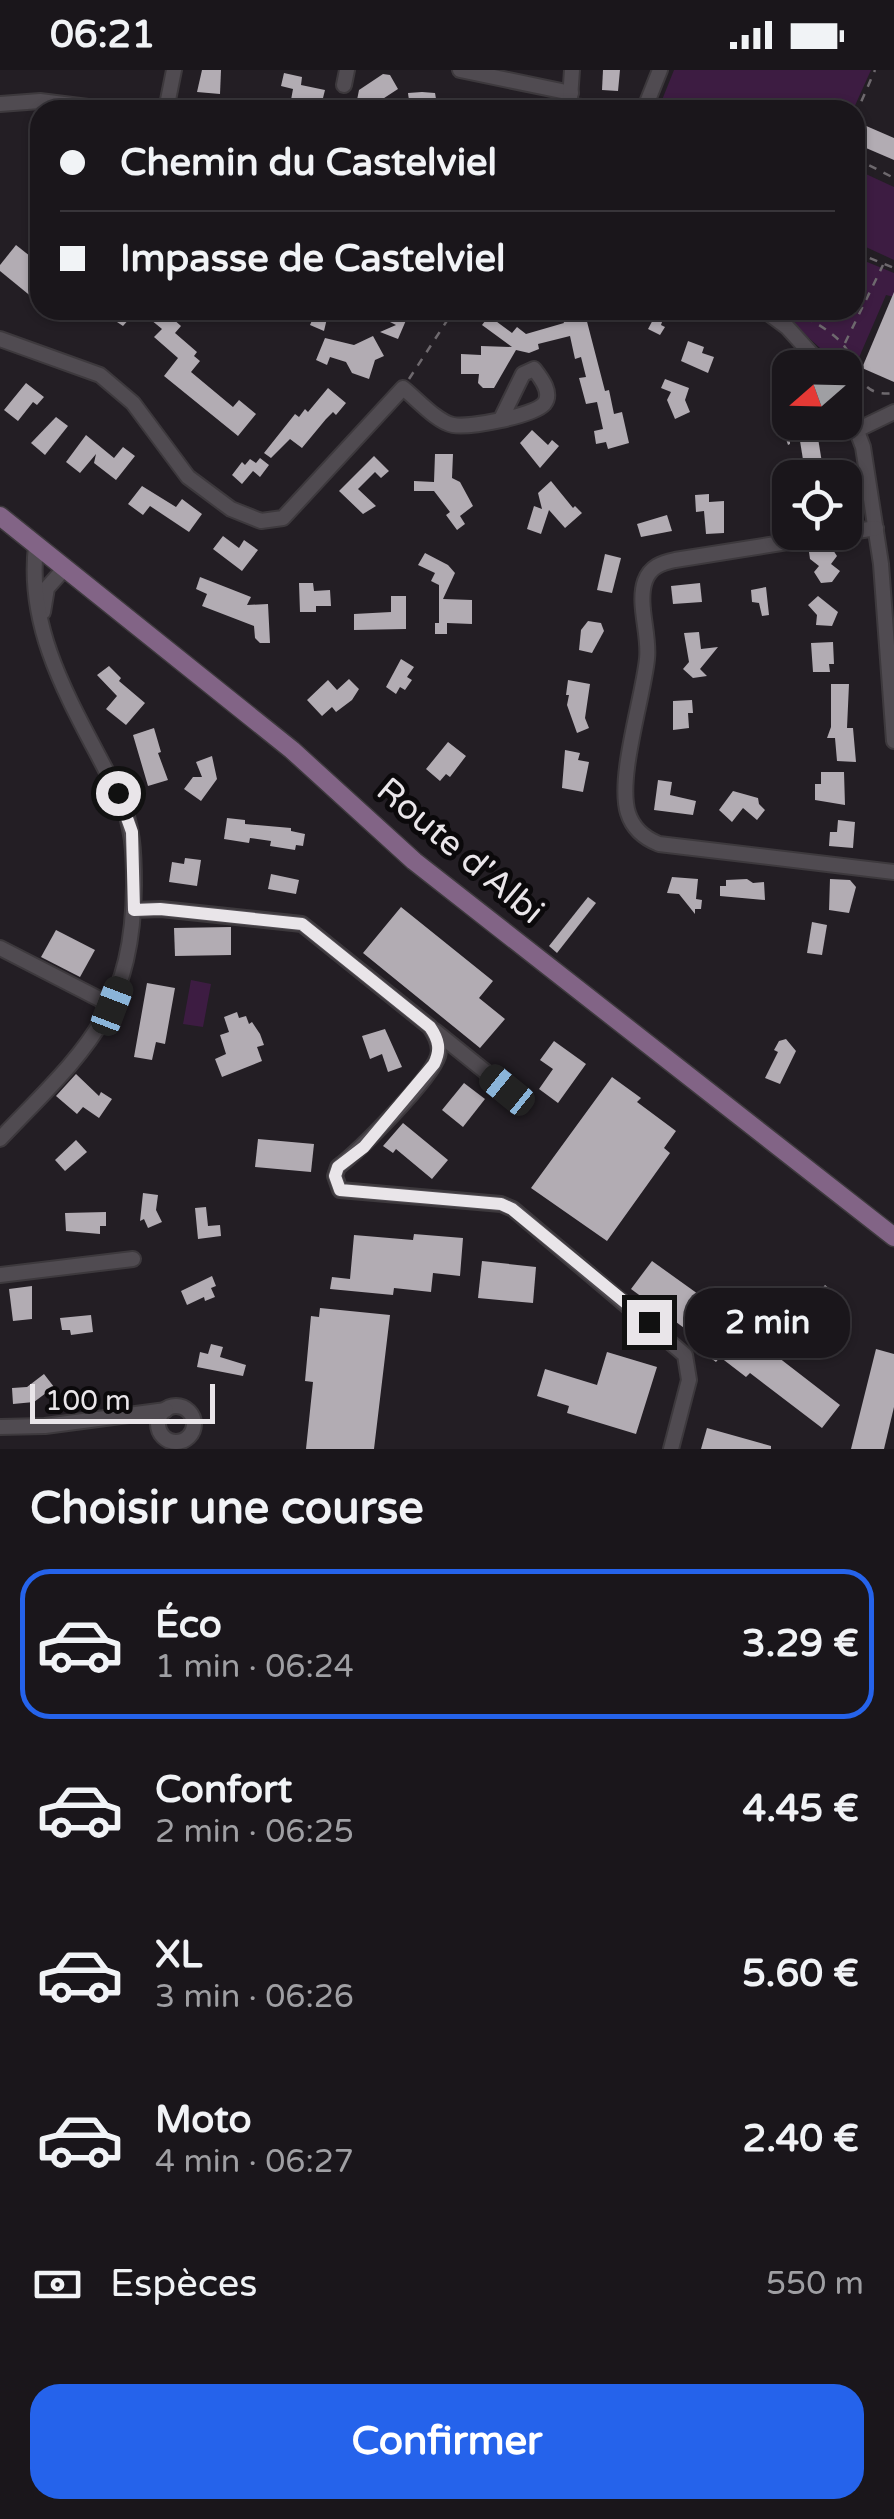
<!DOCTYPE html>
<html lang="fr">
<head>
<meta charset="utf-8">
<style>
	body { margin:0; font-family:"Varela Round",sans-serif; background:#272328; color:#f1f3f6; height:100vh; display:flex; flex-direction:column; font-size:38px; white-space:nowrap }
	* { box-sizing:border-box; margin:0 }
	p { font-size:32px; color:#9f9fa3 }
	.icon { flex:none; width:55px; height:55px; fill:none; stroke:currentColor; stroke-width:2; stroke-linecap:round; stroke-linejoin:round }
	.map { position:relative; height:1379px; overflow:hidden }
	.panel { display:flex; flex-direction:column; background:#1a161b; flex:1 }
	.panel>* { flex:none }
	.guide { position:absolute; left:30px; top:30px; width:835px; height:220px; border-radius:30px; box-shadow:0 2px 8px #0004,0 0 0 2px #38353a; display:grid; align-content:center; height:220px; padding:0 30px; background:#1a161b }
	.needle { width:65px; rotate:250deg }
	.buttons { position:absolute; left:772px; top:280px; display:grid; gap:20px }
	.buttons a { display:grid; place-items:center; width:90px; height:90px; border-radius:20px; background:#1a161b; box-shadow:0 2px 8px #0004,0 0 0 2px #38353a; font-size:50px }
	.scale { position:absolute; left:30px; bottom:25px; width:185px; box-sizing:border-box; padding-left:10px; border:5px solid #e9e5e9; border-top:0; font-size:28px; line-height:35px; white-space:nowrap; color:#e9e5e9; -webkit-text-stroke:8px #0b090b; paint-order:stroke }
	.end { position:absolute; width:45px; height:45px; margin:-22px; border:12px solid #e9e5e9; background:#111; box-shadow:0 0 0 5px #111 }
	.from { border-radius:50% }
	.bubble { position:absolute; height:70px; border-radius:30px; background:#1a161b; box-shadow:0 2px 8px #0004,0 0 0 2px #38353a; font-size:32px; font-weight:700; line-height:70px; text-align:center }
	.car { position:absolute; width:30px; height:60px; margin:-30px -15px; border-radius:12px; box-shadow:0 0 8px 2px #0007; background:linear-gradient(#222 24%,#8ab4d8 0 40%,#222 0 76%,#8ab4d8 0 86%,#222 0) }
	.guide b { display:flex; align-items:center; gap:35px; height:95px; font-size:38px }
	.guide b+b { border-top:2px solid #38353a }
	.guide i { width:25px; height:25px; background:#f1f3f6 }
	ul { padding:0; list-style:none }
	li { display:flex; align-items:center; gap:30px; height:150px; margin:0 20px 15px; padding:0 10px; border:5px solid transparent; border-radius:30px }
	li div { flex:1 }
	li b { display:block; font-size:38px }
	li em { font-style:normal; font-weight:700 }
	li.current { border-color:#2563eb }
	li>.icon { width:90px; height:90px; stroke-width:1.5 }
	h2 { padding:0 30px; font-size:45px; line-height:120px }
	.pay { display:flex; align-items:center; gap:25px; height:110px; padding:0 30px; font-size:38px }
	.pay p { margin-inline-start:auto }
	.action { display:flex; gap:20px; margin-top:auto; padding:20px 30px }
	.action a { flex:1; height:115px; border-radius:30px; background:#2563eb; color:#fff; font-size:40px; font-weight:700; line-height:115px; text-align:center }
	.status { display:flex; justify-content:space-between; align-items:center; height:70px; padding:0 50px; background:#1a161b; direction:ltr }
	.status svg { height:28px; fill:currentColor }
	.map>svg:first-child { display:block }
	.green { fill:#3d1c42 }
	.building { fill:#b2acb3 }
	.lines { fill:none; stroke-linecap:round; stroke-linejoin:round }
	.minor-casing { stroke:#3d393d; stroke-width:18 }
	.major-casing { stroke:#3d393d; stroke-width:21 }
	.path { stroke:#6e696e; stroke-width:2.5; stroke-dasharray:8 8; stroke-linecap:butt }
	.minor { stroke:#504b51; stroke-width:14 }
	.major { stroke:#826486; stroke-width:18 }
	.route { stroke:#e9e5e9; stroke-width:12 }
	.labels { text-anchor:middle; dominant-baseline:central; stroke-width:10; stroke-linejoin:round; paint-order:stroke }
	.street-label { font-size:35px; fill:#e9e5e9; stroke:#0b090b }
</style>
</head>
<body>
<div class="status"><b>06:21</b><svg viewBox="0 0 49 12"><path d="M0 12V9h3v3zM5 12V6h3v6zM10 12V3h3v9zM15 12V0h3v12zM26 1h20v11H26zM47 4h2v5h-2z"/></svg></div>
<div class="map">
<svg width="894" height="1379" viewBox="0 0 894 1379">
	<rect width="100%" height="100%" fill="#231e24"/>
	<g class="green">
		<polygon points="674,0 871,0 853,40 658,40"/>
		<polygon points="855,99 894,117 894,190 855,172"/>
		<polygon points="855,187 894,203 894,227 886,225 851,306 778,240 855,240"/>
		<polygon points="191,910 211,914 203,957 183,954"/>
	</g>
	<g class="building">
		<polygon points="202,0 221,0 220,24 197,22"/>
		<polygon points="603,0 620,0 618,21 602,20"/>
		<polygon points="284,3 302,7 301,15 325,20 321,36 291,30 293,19 281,16"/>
		<polygon points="383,4 390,5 398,19 378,32 376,40 355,40 359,20"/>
		<polygon points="422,22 435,23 438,40 410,38 408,23"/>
		<polygon points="864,55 894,68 894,90 866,78 863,86 855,82"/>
		<polygon points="16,175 40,194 40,219 33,228 0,201 0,195"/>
		<polygon points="894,222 894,312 862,298"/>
		<polygon points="99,240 137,240 123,256"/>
		<polygon points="139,240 163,240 181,256 175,263 197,282 194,286 200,291 191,302 233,337 239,330 256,344 238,366 164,306 178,288 154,267 162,259"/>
		<polygon points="294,240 329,240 324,261 310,255 313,248"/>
		<polygon points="385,240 403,240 407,248 398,269 380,262 396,255 382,248"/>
		<polygon points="559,240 584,240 605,321 609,320 614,344 622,342 629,373 608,379 606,372 596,374 594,361 603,359 597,332 586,334 579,308 586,307 581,287 575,289 570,266 538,274 539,279 529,283 516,280 494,318 483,318 478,313 479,304 461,304 461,284 481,285 481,276 512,277 482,255 489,246 512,263 517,257 526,264 564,253"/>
		<polygon points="633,240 666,240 661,255 665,257 660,265 648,259 655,246 636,252"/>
		<polygon points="373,266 384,286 375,290 369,309 352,303 346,292 330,287 327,295 316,290 325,268 354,275"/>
		<polygon points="688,271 704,277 702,283 714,287 708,303 681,291"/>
		<polygon points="665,309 689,318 685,330 690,342 675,349 667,330 671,322 661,318"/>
		<polygon points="26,313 44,327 37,335 33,332 18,351 4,340"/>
		<polygon points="328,318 346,333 336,345 333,342 326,349 302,378 290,369 271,388 264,383 295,344 299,347 305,339 308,342"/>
		<polygon points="790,332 790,374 788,375 775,337"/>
		<polygon points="56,347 68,356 45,385 31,373"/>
		<polygon points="532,360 548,375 552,370 559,376 540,398 520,373"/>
		<polygon points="86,365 114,388 123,377 135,386 116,410 94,393 96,384 80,403 66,392"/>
		<polygon points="818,368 823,399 805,402 800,371"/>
		<polygon points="435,384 453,384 452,408 460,412 473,436 460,446 465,454 457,460 446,445 450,442 434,421 414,421 414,411 434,412"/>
		<polygon points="374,386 389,401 381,408 375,402 358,419 376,436 363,444 339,421"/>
		<polygon points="260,388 269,395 260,407 253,401 242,414 232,405 242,392 245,395 250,389 256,393"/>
		<polygon points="551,411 573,438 575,436 582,443 565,458 549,440 541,464 527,459 534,436 542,439 538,423"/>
		<polygon points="142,416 176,437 182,429 202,444 189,462 150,436 143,445 128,434"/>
		<polygon points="709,424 709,432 724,431 724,463 706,464 704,441 696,442 695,425"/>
		<polygon points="667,445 672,461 641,467 637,454"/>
		<polygon points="223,466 239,478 244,470 258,480 242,501 213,479"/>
		<polygon points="833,480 837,486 831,494 840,501 832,512 821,513 814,502 819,496 810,489 809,482"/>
		<polygon points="425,483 448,495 455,503 443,529 472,530 472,554 447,553 447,564 435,564 435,553 439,553 439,515 431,511 435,503 418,495"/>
		<polygon points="605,484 621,488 612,523 597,520"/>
		<polygon points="200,507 251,527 247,535 268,534 270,573 260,573 255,568 254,556 202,536 207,524 196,519"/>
		<polygon points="299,513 313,513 314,521 330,520 331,536 316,536 316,542 300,542"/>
		<polygon points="700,513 702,532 673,534 671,516"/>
		<polygon points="766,517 769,545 762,546 759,533 752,532 751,520"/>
		<polygon points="391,526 406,526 406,559 354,560 354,544 391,542"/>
		<polygon points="818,526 838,542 832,556 816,555 817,545 808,535"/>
		<polygon points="588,551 601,553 604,561 592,583 579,580 581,560"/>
		<polygon points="699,562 701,579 718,577 700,599 707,606 693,608 683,599 689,592 684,563"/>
		<polygon points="833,572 834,594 829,594 830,602 813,602 811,573"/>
		<polygon points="401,589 414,597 407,607 412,610 405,620 400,617 396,624 386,617"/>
		<polygon points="109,596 121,608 119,611 145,633 126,655 106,639 117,626 97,605"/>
		<polygon points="349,609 359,619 352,630 336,642 332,637 322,646 307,630 328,610 337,620"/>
		<polygon points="568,610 590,614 585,648 589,658 577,663 567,635 569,625 566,625"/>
		<polygon points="831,614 849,614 847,658 853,658 856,692 837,691 835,668 827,668 831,657"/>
		<polygon points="692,630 693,643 688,643 689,658 673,660 673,631"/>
		<polygon points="154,658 161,682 158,683 168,710 148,716 133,665"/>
		<polygon points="448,672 466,686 450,707 446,704 440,711 426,699"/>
		<polygon points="565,680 580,683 578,690 589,692 583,722 562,718"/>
		<polygon points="212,686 217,709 201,731 184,719 193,707 202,707 196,692"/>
		<polygon points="821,702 844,702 845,735 815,730 815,714 821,714"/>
		<polygon points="658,710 672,712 670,725 696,731 693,745 654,740"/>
		<polygon points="733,721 758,728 759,734 765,740 757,750 743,738 732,752 719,740"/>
		<polygon points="227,748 245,750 245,754 291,758 291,761 305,764 303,776 296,775 295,780 270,776 271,771 250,768 249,773 224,769"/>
		<polygon points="838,750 855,752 853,778 829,776 830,762 837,762"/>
		<polygon points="185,788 201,790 197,816 169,812 172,792 184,794"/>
		<polygon points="271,804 299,810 296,824 268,819"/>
		<polygon points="672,807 698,809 696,829 702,830 701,839 695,839 695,844 679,824 667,823"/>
		<polygon points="747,809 753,813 764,812 765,830 720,826 720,816 726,816 726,810"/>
		<polygon points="830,809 850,810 856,817 849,843 829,840"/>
		<polygon points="588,827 596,833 557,883 549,876"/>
		<polygon points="401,837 493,911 479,928 505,949 480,978 363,883"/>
		<polygon points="812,852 827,855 822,885 807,883"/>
		<polygon points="231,857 231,885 175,886 174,858"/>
		<polygon points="56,860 95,880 80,907 41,887"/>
		<polygon points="147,913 175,918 165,974 156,972 152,990 134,987"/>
		<polygon points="237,942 239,948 246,946 249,954 252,952 260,964 264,975 257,977 262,991 222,1007 215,989 226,984 220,965 229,962 224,947"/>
		<polygon points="385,959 402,997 388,1002 382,984 370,989 362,966"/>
		<polygon points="786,969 796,981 780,1014 765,1008 778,982 774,980 779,971"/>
		<polygon points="554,971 586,994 558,1033 539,1019 553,999 540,990"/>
		<polygon points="76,1004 99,1026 101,1022 112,1029 99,1048 83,1037 77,1044 56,1026"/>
		<polygon points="612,1007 641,1028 637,1032 676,1061 664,1078 670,1083 607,1171 531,1118"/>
		<polygon points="464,1013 485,1029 463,1057 442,1040"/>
		<polygon points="403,1053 448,1090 432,1109 396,1079 393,1083 383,1076"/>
		<polygon points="258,1069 314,1074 311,1102 255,1097"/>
		<polygon points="76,1070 87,1082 65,1101 55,1090"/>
		<polygon points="143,1123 158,1125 156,1140 162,1152 148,1158 144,1149 140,1151"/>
		<polygon points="206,1137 208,1156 220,1155 221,1166 198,1169 195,1138"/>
		<polygon points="106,1142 106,1156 100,1156 100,1164 66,1161 65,1143"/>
		<polygon points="414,1164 463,1168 460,1206 433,1203 431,1222 394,1218 393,1225 330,1219 332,1207 350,1209 354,1165 413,1170"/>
		<polygon points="482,1191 536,1197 533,1233 478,1228"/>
		<polygon points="652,1191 712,1234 691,1263 631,1219"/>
		<polygon points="212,1206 216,1216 211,1218 215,1227 205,1231 204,1227 187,1235 181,1221"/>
		<polygon points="825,1215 842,1229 827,1246 831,1258 828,1269 816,1280 808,1281 792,1276 785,1263 787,1247 796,1238 809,1235"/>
		<polygon points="32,1216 32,1249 13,1251 9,1219"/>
		<polygon points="320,1238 390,1245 374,1379 306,1379 313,1312 305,1311 311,1246 319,1247"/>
		<polygon points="91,1245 93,1262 71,1265 70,1260 62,1260 60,1248"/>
		<polygon points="730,1250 840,1335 822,1358 750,1303 746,1307 720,1287 716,1292 704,1283"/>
		<polygon points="211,1274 223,1277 220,1287 246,1295 243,1306 197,1297 200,1282 208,1284"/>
		<polygon points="876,1279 894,1284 894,1337 884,1379 851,1379"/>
		<polygon points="607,1282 657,1297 636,1364 567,1343 569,1336 537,1326 545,1299 597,1315"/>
		<polygon points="44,1304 54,1317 34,1332 13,1334 12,1318 27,1317"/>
		<polygon points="707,1358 771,1376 771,1379 701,1379"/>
	</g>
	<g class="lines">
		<defs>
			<g id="minor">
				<polyline points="460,0 571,23"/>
				<polyline points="344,15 347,0"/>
				<polyline points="570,29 572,0"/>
				<polyline points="0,34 40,31 112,40"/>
				<polyline points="570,36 619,40"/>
				<polyline points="166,40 174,0"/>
				<polyline points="644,40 660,0"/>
				<polyline points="764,240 787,257 824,298"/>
				<path d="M0,269L100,305L133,333L188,407L231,439L261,451L283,448L403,318C417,329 437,352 453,355C469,358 533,346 544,334C553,323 541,308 534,299L523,304L501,349"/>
				<polyline points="845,330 863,377 881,494 894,671"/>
				<polyline points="859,359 894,342"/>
				<path d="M876,458L675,490C661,493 650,497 645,511C637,534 650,565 647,589C643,628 617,708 628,743C633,759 644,768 659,774L894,802"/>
				<polyline points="43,542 47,518 64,499"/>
				<path d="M134,840L161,839L302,854L430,957C436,966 441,976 438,986C431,1009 359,1081 338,1097L335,1106L340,1120L501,1134L513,1139L685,1285L689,1310L671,1379"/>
				<polyline points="0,878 113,936"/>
				<polyline points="435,961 507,1019"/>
				<path d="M0,1069C83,982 133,944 134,815C134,783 133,754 119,726C80,646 25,569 36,476"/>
				<polyline points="0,1205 133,1189"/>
				<circle cx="176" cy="1354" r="18"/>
				<polyline points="0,1357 45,1356 166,1340"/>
			</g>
			<polyline id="major" points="0,446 292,680 414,791 894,1167"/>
		</defs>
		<use href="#minor" class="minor-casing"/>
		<use href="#major" class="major-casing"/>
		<g class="path">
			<polyline points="339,40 342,26"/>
			<polyline points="855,46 875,0"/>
			<polyline points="855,88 894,108"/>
			<polyline points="855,182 894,198"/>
			<path d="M791,240C809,249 825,257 840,271C861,292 853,328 894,323"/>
			<polyline points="845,273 883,195"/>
			<polyline points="409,309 454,240"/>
		</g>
		<use href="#minor" class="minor"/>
		<use href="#major" class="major"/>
	</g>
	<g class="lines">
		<path class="route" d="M118,723L132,762L134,840L160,839L302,854L430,957C439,970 441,980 434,994L364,1077L338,1097L335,1106L340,1120L501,1134L512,1139L649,1252"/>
	</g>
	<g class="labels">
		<g class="street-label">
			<text transform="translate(460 781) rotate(40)">Route d'Albi</text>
		</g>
	</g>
</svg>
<div class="buttons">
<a><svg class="needle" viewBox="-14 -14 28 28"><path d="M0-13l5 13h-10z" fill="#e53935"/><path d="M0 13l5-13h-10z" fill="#9f9fa3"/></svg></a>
<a><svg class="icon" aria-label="locate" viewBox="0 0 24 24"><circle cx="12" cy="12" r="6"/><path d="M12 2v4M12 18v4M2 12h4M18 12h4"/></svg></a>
</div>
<div class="scale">100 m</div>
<i class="end from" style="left:118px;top:723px"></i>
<i class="end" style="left:649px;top:1252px"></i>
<div class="bubble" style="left:685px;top:1218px;width:165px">2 min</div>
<i class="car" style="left:112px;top:936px;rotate:21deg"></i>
<i class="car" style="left:507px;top:1020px;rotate:309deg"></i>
<div class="guide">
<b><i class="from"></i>Chemin du Castelviel</b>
<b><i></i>Impasse de Castelviel</b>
</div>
</div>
<section class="panel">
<h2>Choisir une course</h2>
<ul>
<li class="current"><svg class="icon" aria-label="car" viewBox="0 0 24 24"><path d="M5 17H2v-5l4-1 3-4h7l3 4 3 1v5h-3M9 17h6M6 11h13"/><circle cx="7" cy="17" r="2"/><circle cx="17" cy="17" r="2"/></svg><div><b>Éco</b><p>1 min · 06:24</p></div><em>3.29 €</em></li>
<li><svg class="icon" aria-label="car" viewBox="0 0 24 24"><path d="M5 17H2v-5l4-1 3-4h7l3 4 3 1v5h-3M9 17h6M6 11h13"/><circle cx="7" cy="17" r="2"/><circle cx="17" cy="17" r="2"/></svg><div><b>Confort</b><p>2 min · 06:25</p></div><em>4.45 €</em></li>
<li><svg class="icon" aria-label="car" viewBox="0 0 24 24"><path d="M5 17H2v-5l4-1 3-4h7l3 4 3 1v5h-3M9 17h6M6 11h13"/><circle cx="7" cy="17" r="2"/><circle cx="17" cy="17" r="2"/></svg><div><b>XL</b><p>3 min · 06:26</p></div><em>5.60 €</em></li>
<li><svg class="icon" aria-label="car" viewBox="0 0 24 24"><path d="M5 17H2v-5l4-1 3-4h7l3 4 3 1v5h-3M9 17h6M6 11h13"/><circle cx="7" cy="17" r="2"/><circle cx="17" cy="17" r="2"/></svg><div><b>Moto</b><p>4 min · 06:27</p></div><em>2.40 €</em></li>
</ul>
<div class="pay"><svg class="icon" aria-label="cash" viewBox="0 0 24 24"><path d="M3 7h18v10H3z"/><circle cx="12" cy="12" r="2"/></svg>Espèces<p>550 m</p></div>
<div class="action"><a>Confirmer</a></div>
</section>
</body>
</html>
